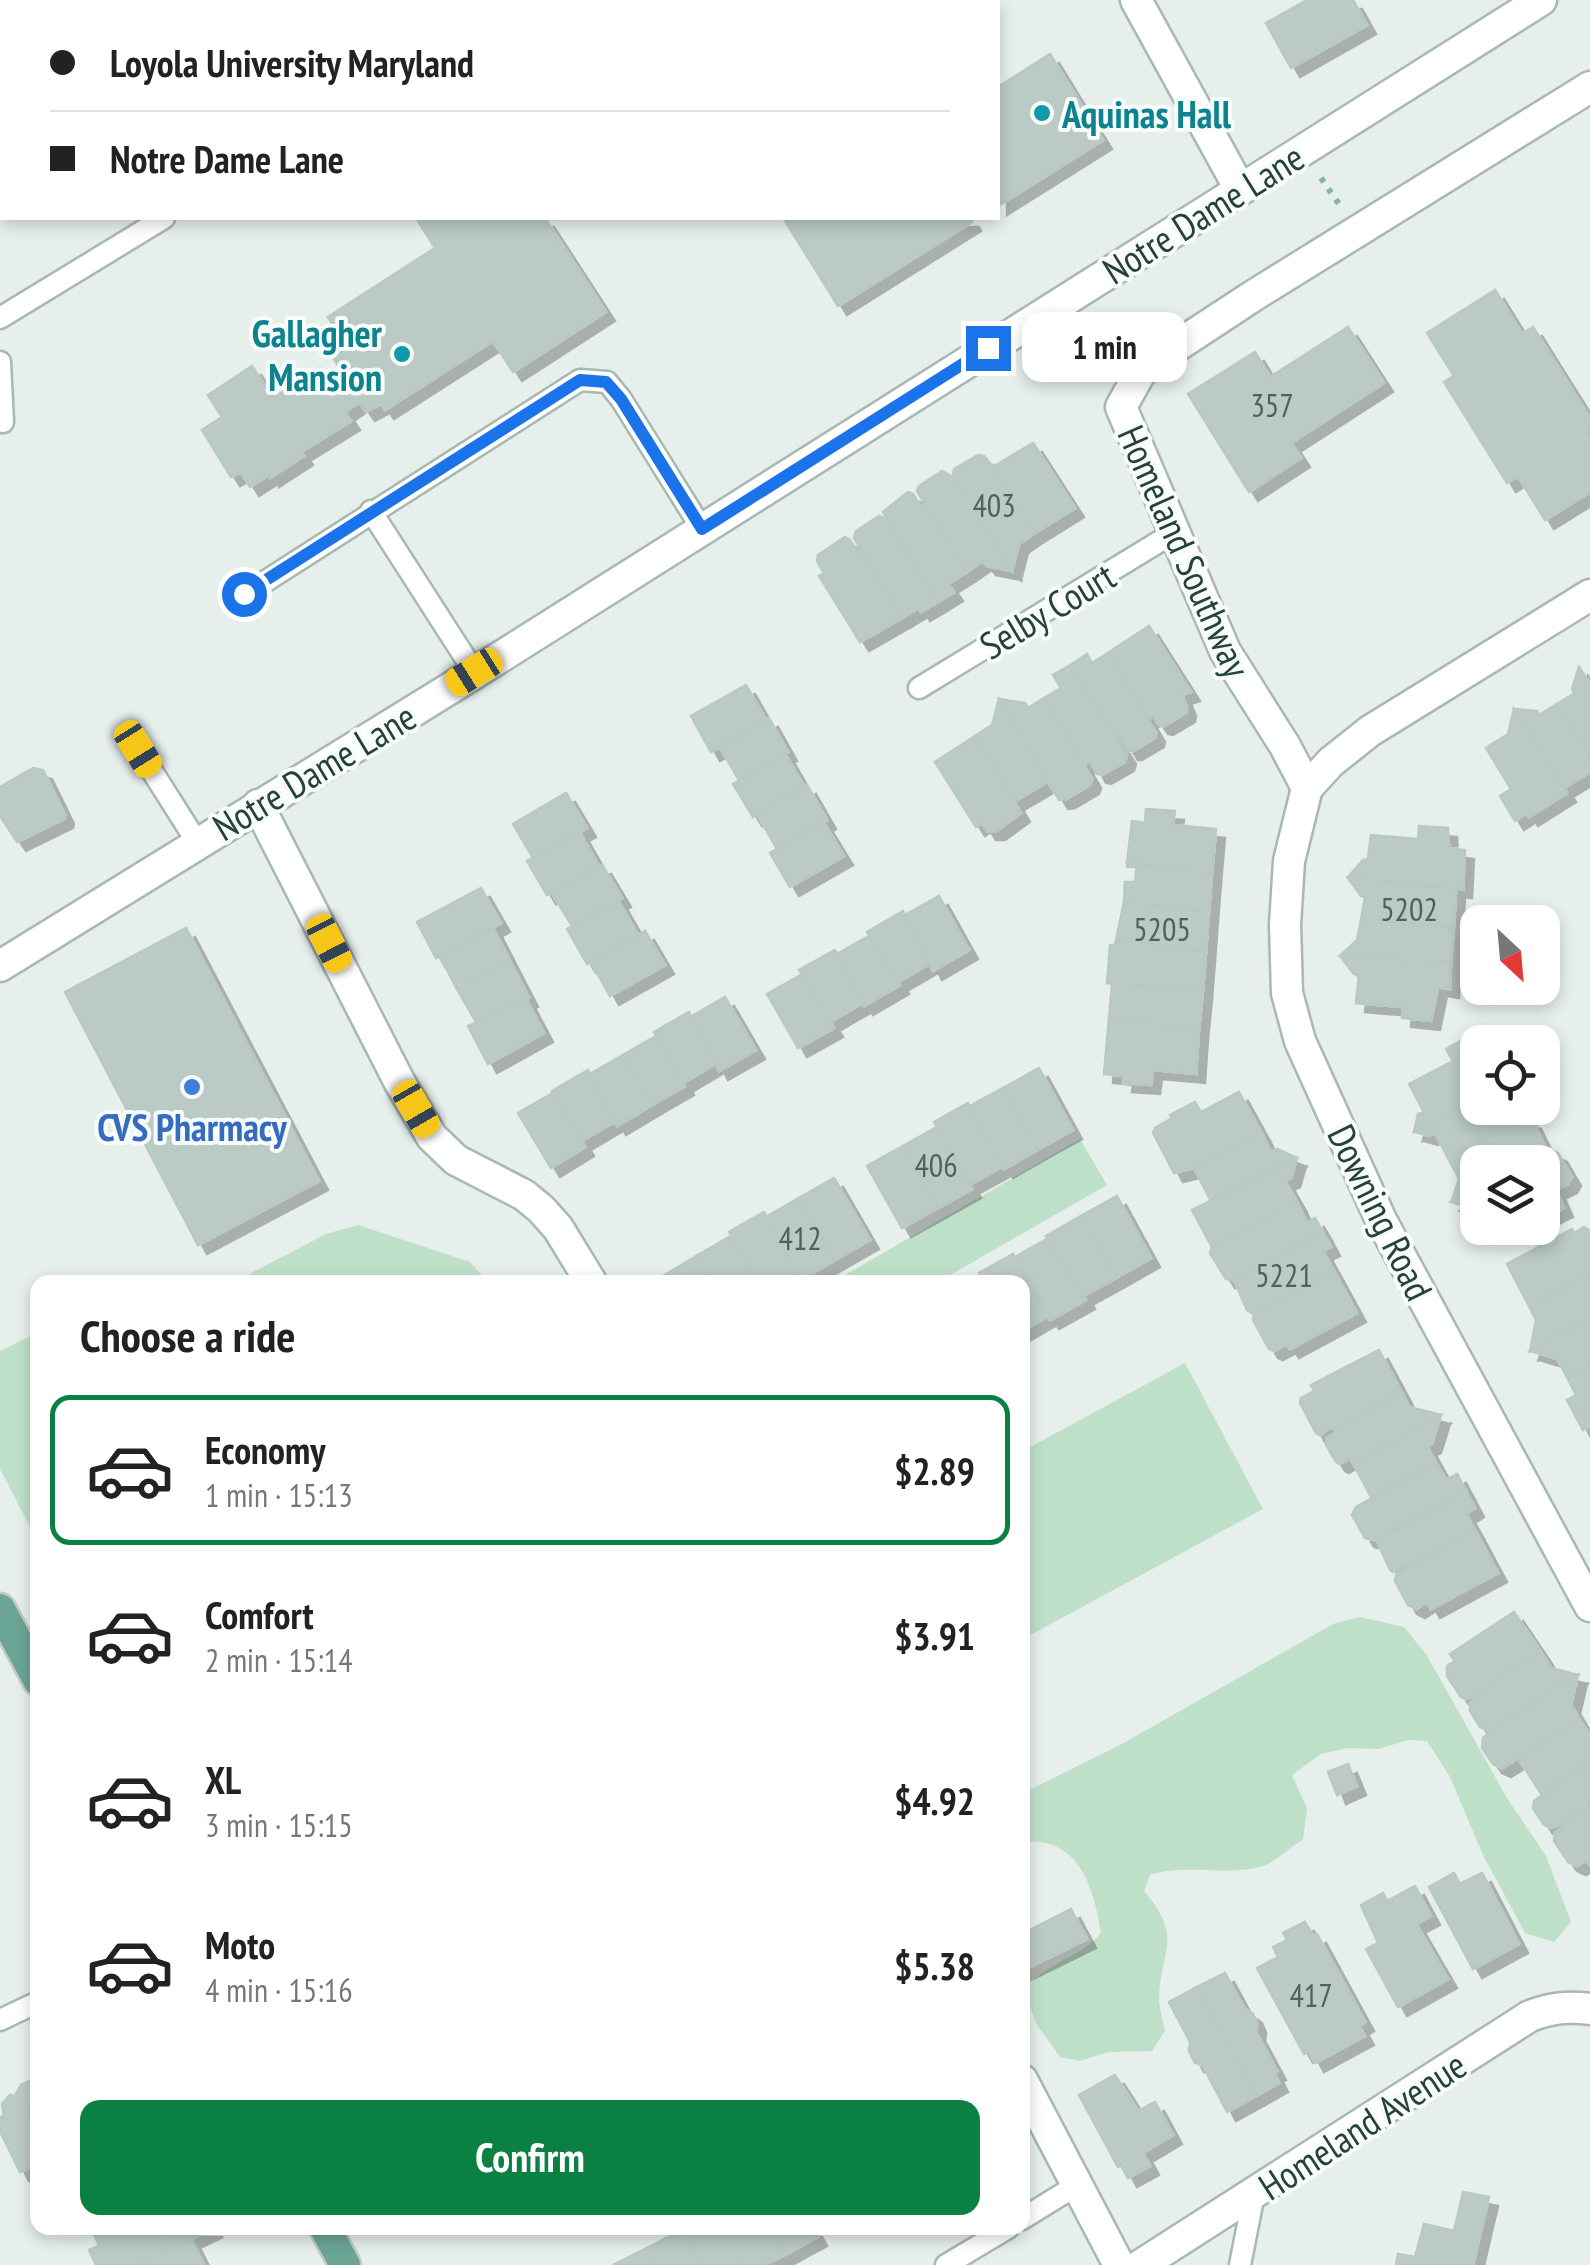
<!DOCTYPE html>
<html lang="en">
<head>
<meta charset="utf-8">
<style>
	body { margin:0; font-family:"PT Sans Narrow",sans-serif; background:#f2f2f2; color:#222; height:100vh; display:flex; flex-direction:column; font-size:38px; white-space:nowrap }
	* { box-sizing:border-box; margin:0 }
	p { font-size:32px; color:#767676 }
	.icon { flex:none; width:55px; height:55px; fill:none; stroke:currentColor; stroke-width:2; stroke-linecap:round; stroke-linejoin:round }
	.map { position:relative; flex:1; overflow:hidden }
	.sheet { position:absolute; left:30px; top:1275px; width:1000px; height:960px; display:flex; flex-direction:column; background:#fff; border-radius:20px; box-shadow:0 5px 15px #0003 }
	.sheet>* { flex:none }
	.hud { position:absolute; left:0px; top:0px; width:1000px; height:220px; box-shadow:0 5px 15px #0003; display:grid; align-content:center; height:220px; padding:0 50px; background:#fff }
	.needle { width:65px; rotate:154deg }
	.fabs { position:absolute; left:1460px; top:905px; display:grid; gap:20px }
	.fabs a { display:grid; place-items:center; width:100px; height:100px; border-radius:20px; background:#fff; box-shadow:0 5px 15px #0003; font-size:50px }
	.end { position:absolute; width:45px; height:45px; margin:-22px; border:12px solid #1a73e8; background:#fff; box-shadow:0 0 0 5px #fff }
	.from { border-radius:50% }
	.bubble { position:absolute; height:70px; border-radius:20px; background:#fff; box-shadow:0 5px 15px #0003; font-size:32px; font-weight:700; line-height:70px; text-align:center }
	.car { position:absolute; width:30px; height:60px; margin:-30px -15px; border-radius:12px; box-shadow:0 0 8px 2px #0007; background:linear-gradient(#f5c518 24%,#345 0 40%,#f5c518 0 76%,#345 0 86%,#f5c518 0) }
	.hud b { display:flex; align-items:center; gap:35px; height:95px; font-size:38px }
	.hud b+b { border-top:2px solid #e0e0e0 }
	.hud i { width:25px; height:25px; background:#222 }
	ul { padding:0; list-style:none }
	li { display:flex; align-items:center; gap:30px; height:150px; margin:0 20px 15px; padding:0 30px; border:5px solid transparent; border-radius:20px }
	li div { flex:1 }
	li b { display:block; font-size:38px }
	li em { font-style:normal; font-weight:700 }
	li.active { border-color:#0b8043 }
	li>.icon { width:90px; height:90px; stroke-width:1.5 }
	h2 { padding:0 50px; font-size:45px; line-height:120px }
	.primary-button { display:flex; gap:20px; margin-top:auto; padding:20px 50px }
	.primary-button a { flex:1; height:115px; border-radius:20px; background:#0b8043; color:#fff; font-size:40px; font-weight:700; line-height:115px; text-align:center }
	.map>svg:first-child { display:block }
	.green { fill:#bfe0c8 }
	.building { fill:#bbcac4; stroke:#b8c9c2; stroke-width:2.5; filter:url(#shadow) }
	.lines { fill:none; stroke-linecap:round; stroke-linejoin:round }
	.lane-casing { stroke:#a8b8b2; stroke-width:25 }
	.street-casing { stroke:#a8b8b2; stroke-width:35 }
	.primary-casing { stroke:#c2cac8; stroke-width:35 }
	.path { stroke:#86b3a5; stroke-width:6; stroke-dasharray:5 8; stroke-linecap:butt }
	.lane { stroke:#fff; stroke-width:20 }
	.street { stroke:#fff; stroke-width:30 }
	.primary { stroke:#6aa596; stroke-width:30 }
	.route { stroke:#1a73e8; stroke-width:12 }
	.culture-dot { fill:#0f9aa8; stroke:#f7fbf9; stroke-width:4 }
	.shop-dot { fill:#3f7fe0; stroke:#f7fbf9; stroke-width:4 }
	.labels { text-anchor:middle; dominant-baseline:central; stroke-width:8; stroke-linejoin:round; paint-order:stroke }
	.number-label { font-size:32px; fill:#4a645c }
	.culture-label { font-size:38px; font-weight:bold; fill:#0d838f; stroke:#f7fbf9; text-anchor:start }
	.street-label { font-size:38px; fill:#24423a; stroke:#f7fbf9 }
	.shop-label { font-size:38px; font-weight:bold; fill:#366cbe; stroke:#f7fbf9 }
</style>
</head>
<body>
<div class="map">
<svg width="1590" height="2265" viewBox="0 0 1590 2265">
	<defs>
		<filter id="shadow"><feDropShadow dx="9" dy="9" stdDeviation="0" flood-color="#0004"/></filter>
	</defs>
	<rect width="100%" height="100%" fill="#e6efeb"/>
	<g class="green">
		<polygon points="1080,1139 1107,1185 938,1282 833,1282"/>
		<polygon points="358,1225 470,1262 488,1282 234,1282 326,1234"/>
		<polygon points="37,1333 37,1540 0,1469 0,1351"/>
		<polygon points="1185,1363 1263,1509 1023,1639 1023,1451"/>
		<path d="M1360,1617L1404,1627L1426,1654L1507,1798L1546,1856L1571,1922L1554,1942L1525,1933L1483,1855L1450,1777L1427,1741L1408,1740L1379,1749L1348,1748L1321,1754L1292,1775L1307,1808L1303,1840C1285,1849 1277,1864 1255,1868C1220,1875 1183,1864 1150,1875L1144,1891C1184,1938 1161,1948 1159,1998C1159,2008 1163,2021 1165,2031L1152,2051L1108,2052L1080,2061L1060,2057L1037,2025L1024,1991C1043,1963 1080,1959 1101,1933C1094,1888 1079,1836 1023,1842V1793L1120,1745L1333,1624Z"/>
	</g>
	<g class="building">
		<polygon points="813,0 933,0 934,2 814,2"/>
		<polygon points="1307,0 1353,0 1367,25 1291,68 1266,23"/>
		<polygon points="1050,54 1103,140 998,206 998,87"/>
		<polygon points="416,218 545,218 606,312 513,372 493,341 385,410 381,404 366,412 359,402 345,412 351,421 301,452 304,456 270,478 269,475 250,487 241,472 231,477 202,430 222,417 208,395 252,366 273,398 320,368 327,378 341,370 319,336 334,327 328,317 435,248"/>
		<polygon points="790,218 970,218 972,222 838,306 785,221"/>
		<polygon points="1495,290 1522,334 1533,327 1590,418 1590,430 1586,433 1590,440 1590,492 1545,520 1518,476 1507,483 1444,382 1454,376 1427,333"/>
		<polygon points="1348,327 1384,383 1291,443 1301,458 1249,492 1188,394 1255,352 1270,377"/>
		<polygon points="1033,443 1075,508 1035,533 993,467"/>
		<polygon points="978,455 984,456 993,467 1035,533 1019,544 1012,571 953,477 954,469"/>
		<polygon points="942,471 953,477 1012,571 987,566 983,561 967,572 917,491 919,486"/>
		<polygon points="908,492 913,494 921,507 924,505 967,572 948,584 954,592 938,602 883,512"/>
		<polygon points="879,516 885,518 938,602 921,612 919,608 902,618 854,538 856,531"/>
		<polygon points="845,537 850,540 858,553 860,552 902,618 860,642 819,576 824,573 817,561 818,555"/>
		<polygon points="1149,626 1191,692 1182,695 1187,707 1186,713 1164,726 1159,725 1153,716 1148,719 1108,653"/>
		<polygon points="1108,653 1156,733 1155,738 1133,751 1129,751 1120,737 1117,739 1069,666 1087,654 1092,663"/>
		<polygon points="1069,666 1127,755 1125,762 1102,775 1097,774 1090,761 1085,765 1044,698 1061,688 1053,675"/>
		<polygon points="1579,667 1590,684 1590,755 1557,704 1575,693 1572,689"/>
		<polygon points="746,685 766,720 711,752 691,716"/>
		<polygon points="1044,698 1092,779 1090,785 1066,799 1059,800 999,699 1025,703 1028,708"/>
		<polygon points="999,699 1049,781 1015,801 975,736 992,725"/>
		<polygon points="1557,704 1590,755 1590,772 1564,788 1514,709 1537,711 1539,715"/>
		<polygon points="1514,709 1567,793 1529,817 1527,813 1515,821 1500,796 1511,789 1486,748 1508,734"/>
		<polygon points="769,718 788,752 739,780 720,748"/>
		<polygon points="975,736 1021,813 996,831 987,831 982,823 976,827 935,762"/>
		<polygon points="785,754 804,786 753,817 733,784"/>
		<polygon points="33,768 43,770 65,815 64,819 17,842 0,816 0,787"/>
		<polygon points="807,785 827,820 777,849 757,814"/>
		<polygon points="566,793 587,828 533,858 513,824"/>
		<polygon points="1146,809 1175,811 1173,825 1216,829 1212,874 1127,863 1132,821 1145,823"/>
		<polygon points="823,822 844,856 790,887 770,853"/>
		<polygon points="1419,826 1448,828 1449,848 1465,850 1463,889 1348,877 1363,860 1368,859 1371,835 1418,839"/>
		<polygon points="580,833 599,866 547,895 527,861"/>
		<polygon points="1127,863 1212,874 1209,912 1124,902 1125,882 1135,882 1137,867 1127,867"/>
		<polygon points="602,865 622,898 572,926 552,893"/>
		<polygon points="1348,878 1456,890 1454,927 1361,920 1365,897 1361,896"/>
		<polygon points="481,888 501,923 436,958 417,922"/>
		<polygon points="939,896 969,950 933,971 905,915"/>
		<polygon points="618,900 638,935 587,964 567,929"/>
		<polygon points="1124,902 1209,912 1206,952 1116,940"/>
		<polygon points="903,911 929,964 898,982 867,932"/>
		<polygon points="1361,920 1454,927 1451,962 1340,956 1357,940"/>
		<polygon points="186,928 319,1181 198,1245 65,992"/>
		<polygon points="493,928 510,961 457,989 440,956"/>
		<polygon points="645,931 665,965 610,996 591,962"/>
		<polygon points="869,936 900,985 864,1006 837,954"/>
		<polygon points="1116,940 1206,952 1203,990 1107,983 1110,945 1115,945"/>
		<polygon points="835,950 863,1003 830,1022 799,970"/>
		<polygon points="1340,956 1451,962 1450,989 1438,987 1431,1021 1402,1018 1403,1007 1356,1003 1359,974 1354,974"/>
		<polygon points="510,961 529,998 476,1022 457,989"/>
		<polygon points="801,975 834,1028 798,1048 767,994"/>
		<polygon points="1112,984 1203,990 1199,1030 1109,1018"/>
		<polygon points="725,997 756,1050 719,1071 692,1016"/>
		<polygon points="526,999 544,1033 488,1064 468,1026"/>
		<polygon points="689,1012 715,1064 683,1083 654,1032"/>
		<polygon points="1109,1018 1199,1030 1196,1074 1153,1070 1151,1085 1123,1083 1124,1076 1104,1074"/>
		<polygon points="1471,1035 1478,1047 1478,1101 1414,1132 1418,1114 1424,1112 1409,1084 1453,1061 1446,1049"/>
		<polygon points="656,1036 685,1086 652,1105 623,1055"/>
		<polygon points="623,1055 652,1105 617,1126 590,1074"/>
		<polygon points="1039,1068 1073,1130 1037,1150 1003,1088"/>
		<polygon points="588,1070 614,1122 582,1141 552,1091"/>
		<polygon points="1003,1088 1037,1150 1004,1169 970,1106"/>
		<polygon points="1239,1092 1261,1132 1194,1168 1174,1173 1153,1133 1155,1128 1172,1118 1170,1115 1195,1102 1201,1112"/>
		<polygon points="553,1093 585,1147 551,1168 518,1113"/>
		<polygon points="1478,1101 1478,1108 1524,1108 1528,1116 1448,1158 1435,1133 1429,1136 1415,1132"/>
		<polygon points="968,1103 1002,1167 969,1185 934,1122"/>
		<polygon points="1526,1119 1532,1120 1545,1146 1543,1152 1522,1162 1478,1162 1478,1186 1452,1200 1459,1179 1448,1158"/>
		<polygon points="937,1127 972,1189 938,1208 903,1146"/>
		<polygon points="1261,1132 1271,1152 1277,1149 1297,1158 1210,1199 1194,1168"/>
		<polygon points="903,1146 938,1208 902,1228 867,1166"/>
		<polygon points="1550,1149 1558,1153 1572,1177 1568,1184 1556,1190 1564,1208 1542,1219 1542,1162 1522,1162"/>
		<polygon points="1297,1158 1291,1178 1285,1181 1297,1202 1212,1247 1192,1210"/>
		<polygon points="834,1178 870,1240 835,1260 799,1198"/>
		<polygon points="1478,1186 1478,1210 1474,1203 1468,1207 1451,1202"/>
		<polygon points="1117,1196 1151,1258 1116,1278 1081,1216"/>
		<polygon points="799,1198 835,1260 801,1280 766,1217"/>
		<polygon points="1297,1202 1307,1223 1315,1218 1323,1232 1234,1280 1226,1279 1210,1253 1212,1247"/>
		<polygon points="764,1212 800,1276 788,1282 757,1282 729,1232"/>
		<polygon points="1081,1216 1116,1278 1083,1296 1046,1236"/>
		<polygon points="1584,1227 1590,1231 1590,1274 1529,1306 1507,1264 1572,1229 1574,1233"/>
		<polygon points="1323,1232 1331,1247 1323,1251 1334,1271 1254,1314 1247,1310 1234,1280"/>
		<polygon points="731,1236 757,1282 713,1282 698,1255"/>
		<polygon points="1047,1239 1086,1300 1050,1320 1015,1257"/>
		<polygon points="1013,1254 1048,1316 1022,1331 1022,1282 985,1282 979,1273"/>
		<polygon points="698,1255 713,1282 667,1282 663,1276"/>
		<polygon points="1334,1271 1357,1313 1290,1349 1287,1344 1274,1351 1269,1349 1253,1320 1254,1314"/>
		<polygon points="1590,1274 1590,1318 1530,1351 1536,1320 1529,1306"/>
		<polygon points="1590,1318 1590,1362 1566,1375 1557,1359 1530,1351"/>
		<polygon points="1379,1350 1402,1393 1334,1429 1333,1426 1320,1435 1316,1433 1300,1403 1301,1398 1314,1391 1311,1385"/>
		<polygon points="1590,1362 1590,1409 1576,1417 1567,1400 1576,1395 1566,1375"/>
		<polygon points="1402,1393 1409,1407 1441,1415 1353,1463 1350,1458 1340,1464 1336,1462 1326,1445 1327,1438 1337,1432 1334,1429"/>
		<polygon points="1590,1409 1590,1426 1583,1430 1576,1417"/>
		<polygon points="1441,1415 1432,1444 1427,1446 1436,1463 1371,1497 1353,1463"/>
		<polygon points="1436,1463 1446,1480 1457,1474 1466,1491 1373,1540 1365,1538 1352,1515 1356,1507"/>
		<polygon points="1466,1491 1475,1508 1466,1514 1475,1530 1408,1567 1407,1564 1393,1572 1390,1570 1377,1541"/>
		<polygon points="1475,1530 1498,1573 1431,1609 1427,1602 1416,1609 1408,1605 1395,1581 1396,1575"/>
		<polygon points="1514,1612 1541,1652 1466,1699 1461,1697 1447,1676 1447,1666 1455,1661 1450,1654"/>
		<polygon points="1541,1652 1551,1668 1578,1675 1497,1726 1487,1730 1480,1727 1470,1711 1470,1703 1479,1697 1477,1695 1466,1699"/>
		<polygon points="1578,1675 1571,1705 1580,1720 1502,1768 1493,1764 1482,1748 1483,1738 1497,1726"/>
		<polygon points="1580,1720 1590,1735 1590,1761 1542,1795 1518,1758"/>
		<polygon points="1590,1761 1590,1806 1561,1824 1552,1828 1544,1825 1533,1808 1534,1801"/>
		<polygon points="1348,1764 1357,1786 1337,1795 1328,1772"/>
		<polygon points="1590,1806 1590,1865 1585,1861 1577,1866 1568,1862 1554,1841 1555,1833 1563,1827 1561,1824"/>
		<polygon points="1454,1873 1460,1884 1482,1873 1519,1944 1473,1969 1429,1887"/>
		<polygon points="1415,1886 1431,1916 1416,1924 1448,1979 1398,2007 1366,1949 1378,1943 1361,1905 1383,1893 1387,1901"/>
		<polygon points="1071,1909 1087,1939 1022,1971 1022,1934"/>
		<polygon points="1305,1922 1313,1936 1317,1934 1365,2022 1359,2026 1365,2036 1315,2063 1309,2052 1304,2054 1257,1968 1278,1957 1273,1947 1287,1940 1283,1933"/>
		<polygon points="1225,1973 1244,2008 1253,2014 1257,2024 1256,2032 1277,2071 1274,2073 1279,2083 1256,2096 1197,1987"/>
		<polygon points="1197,1987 1256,2096 1227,2112 1202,2064 1195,2063 1189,2051 1190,2042 1169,2002"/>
		<polygon points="1115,2075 1138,2111 1155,2102 1173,2135 1143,2153 1150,2166 1128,2178 1121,2165 1118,2167 1079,2095"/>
		<polygon points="38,2077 38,2128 24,2100 16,2094 21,2085"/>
		<polygon points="10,2095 22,2098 38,2128 38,2164 20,2172 0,2131 0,2118 4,2115 2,2104"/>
		<polygon points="1463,2192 1489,2197 1473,2265 1396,2265 1398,2254 1415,2257 1424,2224 1454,2231"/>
		<polygon points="107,2228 158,2228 168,2250 136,2265 96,2265 89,2250 99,2246 94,2234"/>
		<polygon points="158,2228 214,2228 168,2250"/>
		<polygon points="686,2228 725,2228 744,2265 700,2265 682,2230"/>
		<polygon points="725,2228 769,2228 783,2256 764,2265 744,2265"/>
		<polygon points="769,2228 813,2228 818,2237 783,2256"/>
		<polygon points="682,2230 700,2265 656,2265 647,2248"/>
		<polygon points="191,2239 204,2265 136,2265 168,2250"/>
		<polygon points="647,2248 656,2265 613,2265"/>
	</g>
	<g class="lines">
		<defs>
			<g id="lane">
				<polyline points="55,0 57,2"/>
				<polyline points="0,318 164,218"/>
				<polyline points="0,362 3,422"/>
				<polyline points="371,511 475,673"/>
				<polyline points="244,595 580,380 607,382 621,399 702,529"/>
				<polyline points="919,688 1175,532"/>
				<polyline points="138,749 197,842"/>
				<polyline points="0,2020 38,2002"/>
				<polyline points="1022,2219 1077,2185"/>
				<polyline points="946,2265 1008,2228"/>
				<polyline points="1240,2265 1254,2194"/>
			</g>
			<g id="street">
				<polyline points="1136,0 1240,189"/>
				<polyline points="1590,595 1370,731 1331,762 1307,788 1289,861 1285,925 1287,993 1300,1041 1381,1220 1590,1606"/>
				<polyline points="1307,788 1285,746 1225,651 1121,407 1140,373 1157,359 1253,296 1590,87"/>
				<polyline points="258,805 399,1081 432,1137 456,1160 524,1195 541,1209 558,1228 591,1282"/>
				<polyline points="0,966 475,673 1541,0"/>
				<polyline points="1022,2080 1119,2265"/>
				<path d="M1141,2265L1530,2016C1551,2008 1568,2006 1590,2009"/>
			</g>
			<g id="primary">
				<polyline points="0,1609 38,1680"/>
				<polyline points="325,2228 345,2265"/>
			</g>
		</defs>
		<use href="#lane" class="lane-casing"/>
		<use href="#street" class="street-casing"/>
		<use href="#primary" class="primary-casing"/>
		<polyline class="path" points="1321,178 1339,204"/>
		<use href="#lane" class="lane"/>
		<use href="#street" class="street"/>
		<use href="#primary" class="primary"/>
	</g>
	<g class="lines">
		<polyline class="route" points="244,594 580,380 606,382 621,399 702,529 988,348"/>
	</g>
	<g class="culture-dot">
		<circle cx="1042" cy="113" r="10"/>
		<circle cx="402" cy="354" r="10"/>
	</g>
	<circle class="shop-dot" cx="192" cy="1087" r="10"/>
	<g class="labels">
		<g class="number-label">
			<text x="1272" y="405">357</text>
			<text x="994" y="505">403</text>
			<text x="1409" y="909">5202</text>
			<text x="1162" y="929">5205</text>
			<text x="936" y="1165">406</text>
			<text x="800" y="1238">412</text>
			<text x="1284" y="1275">5221</text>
			<text x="1311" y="1995">417</text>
		</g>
		<g class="culture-label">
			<text x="1062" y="113">Aquinas Hall</text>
			<text x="382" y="332" text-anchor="end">Gallagher<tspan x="382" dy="44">Mansion</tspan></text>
		</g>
		<g class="street-label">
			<text transform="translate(1203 213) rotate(-32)">Notre Dame Lane</text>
			<text transform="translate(1185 551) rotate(66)">Homeland Southway</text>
			<text transform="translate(1047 610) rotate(-31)">Selby Court</text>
			<text transform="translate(314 771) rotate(-31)">Notre Dame Lane</text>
			<text transform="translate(1381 1212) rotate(64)">Downing Road</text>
			<text transform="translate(1362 2125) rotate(-33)">Homeland Avenue</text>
		</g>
		<g class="shop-label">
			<text x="192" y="1126">CVS Pharmacy</text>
		</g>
	</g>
</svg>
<div class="fabs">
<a><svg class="needle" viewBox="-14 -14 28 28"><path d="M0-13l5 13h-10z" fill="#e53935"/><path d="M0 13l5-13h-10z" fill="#767676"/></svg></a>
<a><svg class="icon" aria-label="locate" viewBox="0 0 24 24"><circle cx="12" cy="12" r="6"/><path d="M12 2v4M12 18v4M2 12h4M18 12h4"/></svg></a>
<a><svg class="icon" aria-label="layers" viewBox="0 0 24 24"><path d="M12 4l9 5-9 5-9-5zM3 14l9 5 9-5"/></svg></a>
</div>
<i class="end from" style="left:244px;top:594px"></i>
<i class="end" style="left:988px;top:348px"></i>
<div class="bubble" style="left:1022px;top:312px;width:165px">1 min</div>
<i class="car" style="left:474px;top:672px;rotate:238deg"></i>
<i class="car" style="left:138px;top:749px;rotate:148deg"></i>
<i class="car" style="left:329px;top:943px;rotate:153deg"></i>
<i class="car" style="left:416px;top:1109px;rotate:150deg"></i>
<div class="hud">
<b><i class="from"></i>Loyola University Maryland</b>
<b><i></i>Notre Dame Lane</b>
</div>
<section class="sheet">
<h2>Choose a ride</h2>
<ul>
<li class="active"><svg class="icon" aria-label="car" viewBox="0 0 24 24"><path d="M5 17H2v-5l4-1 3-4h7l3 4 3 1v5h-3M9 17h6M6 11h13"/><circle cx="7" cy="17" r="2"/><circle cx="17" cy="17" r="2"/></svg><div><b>Economy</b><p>1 min · 15:13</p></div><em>$2.89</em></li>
<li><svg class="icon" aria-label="car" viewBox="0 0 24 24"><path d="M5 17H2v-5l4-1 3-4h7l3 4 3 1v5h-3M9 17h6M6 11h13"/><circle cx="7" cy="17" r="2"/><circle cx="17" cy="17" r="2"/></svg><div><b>Comfort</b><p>2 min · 15:14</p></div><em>$3.91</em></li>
<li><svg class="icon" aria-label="car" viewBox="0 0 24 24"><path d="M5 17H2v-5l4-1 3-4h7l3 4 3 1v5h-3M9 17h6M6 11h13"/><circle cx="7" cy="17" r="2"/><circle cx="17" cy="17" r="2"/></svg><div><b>XL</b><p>3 min · 15:15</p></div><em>$4.92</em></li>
<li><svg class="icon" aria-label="car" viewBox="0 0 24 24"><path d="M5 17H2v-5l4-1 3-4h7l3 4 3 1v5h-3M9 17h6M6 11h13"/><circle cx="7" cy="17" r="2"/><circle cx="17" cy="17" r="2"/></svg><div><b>Moto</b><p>4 min · 15:16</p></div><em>$5.38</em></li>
</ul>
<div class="primary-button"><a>Confirm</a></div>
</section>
</div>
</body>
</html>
